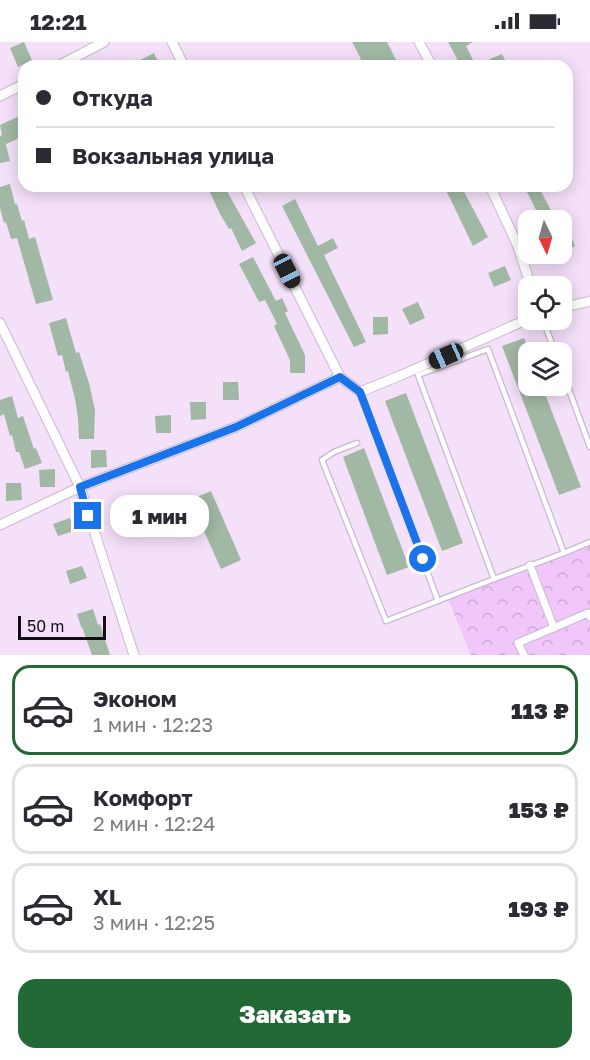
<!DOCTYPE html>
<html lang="ru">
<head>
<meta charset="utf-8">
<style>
	body { margin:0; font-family:"Golos Text",sans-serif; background:#f7f7f7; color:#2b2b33; height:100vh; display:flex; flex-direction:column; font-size:22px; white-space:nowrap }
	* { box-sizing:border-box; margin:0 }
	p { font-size:20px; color:#7c7c81 }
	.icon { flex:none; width:33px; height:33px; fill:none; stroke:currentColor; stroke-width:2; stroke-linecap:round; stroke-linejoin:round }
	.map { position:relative; height:613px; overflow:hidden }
	.drawer { display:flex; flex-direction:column; background:#fff; flex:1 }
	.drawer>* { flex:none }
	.guide { position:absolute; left:18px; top:18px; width:555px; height:132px; border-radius:18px; box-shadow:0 3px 15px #0003; display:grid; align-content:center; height:132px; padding:0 18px; background:#fff }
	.needle { width:39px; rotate:175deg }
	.controls { position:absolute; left:518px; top:168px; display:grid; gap:12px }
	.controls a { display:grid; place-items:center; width:54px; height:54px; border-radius:12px; background:#fff; box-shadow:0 3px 15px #0003; font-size:30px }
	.scale { position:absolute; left:18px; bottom:15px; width:88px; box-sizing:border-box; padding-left:6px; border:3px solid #130d15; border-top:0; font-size:16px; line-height:21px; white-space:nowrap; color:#130d15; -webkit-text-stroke:4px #f4e0f9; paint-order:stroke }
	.end { position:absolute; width:27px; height:27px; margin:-14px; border:8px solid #1a73e8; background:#fff; box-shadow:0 0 0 3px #fff }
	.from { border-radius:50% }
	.bubble { position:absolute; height:42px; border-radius:18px; background:#fff; box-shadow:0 3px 15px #0003; font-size:20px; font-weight:800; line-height:42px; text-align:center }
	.car { position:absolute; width:18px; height:36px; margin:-18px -9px; border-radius:8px; box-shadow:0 0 4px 2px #0007; background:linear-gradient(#222 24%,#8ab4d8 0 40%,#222 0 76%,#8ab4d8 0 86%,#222 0) }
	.guide b { display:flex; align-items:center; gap:21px; height:57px; font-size:22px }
	.guide b+b { border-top:2px solid #e1e1e2 }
	.guide i { width:15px; height:15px; background:#2b2b33 }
	ul { padding:10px 0 0; list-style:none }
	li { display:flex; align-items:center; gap:18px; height:90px; margin:0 12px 9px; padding:0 6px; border:3px solid #e1e1e2; border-radius:18px }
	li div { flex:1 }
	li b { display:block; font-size:22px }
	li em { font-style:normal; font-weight:800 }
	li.on { border-color:#236936 }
	li>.icon { width:54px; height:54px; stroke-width:1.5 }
	.action { display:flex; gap:12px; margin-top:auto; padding:12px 18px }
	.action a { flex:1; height:69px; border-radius:18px; background:#236936; color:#fff; font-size:24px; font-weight:800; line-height:69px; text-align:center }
	.status { display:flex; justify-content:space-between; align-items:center; height:42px; padding:0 30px; background:#fff; direction:ltr }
	.status svg { height:16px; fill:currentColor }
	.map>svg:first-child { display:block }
	.forest { fill:url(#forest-crowns) }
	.building { fill:#a1b8a4 }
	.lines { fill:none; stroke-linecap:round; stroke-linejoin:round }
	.service-casing { stroke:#cbb8d0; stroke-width:7 }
	.pedestrian-casing { stroke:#cbb8d0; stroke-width:9 }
	.minor-casing { stroke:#cbb8d0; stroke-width:11 }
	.service { stroke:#fff; stroke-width:4.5 }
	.pedestrian { stroke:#fff; stroke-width:7 }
	.minor { stroke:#fff; stroke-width:9 }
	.route { stroke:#1a73e8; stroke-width:8 }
</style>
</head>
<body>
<div class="status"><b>12:21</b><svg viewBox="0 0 49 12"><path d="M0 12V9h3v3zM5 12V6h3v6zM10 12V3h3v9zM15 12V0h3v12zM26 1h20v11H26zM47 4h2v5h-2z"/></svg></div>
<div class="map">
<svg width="590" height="613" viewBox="0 0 590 613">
	<defs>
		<pattern id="forest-crowns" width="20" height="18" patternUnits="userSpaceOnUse" patternTransform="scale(1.5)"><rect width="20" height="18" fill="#f0c6fb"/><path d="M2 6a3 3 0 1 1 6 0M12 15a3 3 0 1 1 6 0" fill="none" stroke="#cda9d6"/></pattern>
	</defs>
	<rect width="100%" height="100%" fill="#f4e0f9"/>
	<polygon class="forest" points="590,499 590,613 471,613 448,557"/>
	<g class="building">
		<polygon points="24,0 32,18 18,25 10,6"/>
		<polygon points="352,0 387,0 399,24 348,24 361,17"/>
		<polygon points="448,0 473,0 466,4 476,24 461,24"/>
		<polygon points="154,11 160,24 129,24"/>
		<polygon points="502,12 508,24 493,24 490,17"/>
		<polygon points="24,72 24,94 6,102 5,99 10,119 0,121 0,94 2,93 0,83"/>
		<polygon points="10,142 15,162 17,162 22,179 24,178 29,197 35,195 53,258 36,262 17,196 11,197 6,180 4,181 0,166 0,145"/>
		<polygon points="207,144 224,144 256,201 242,209 231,186 229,187 220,172"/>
		<polygon points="444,144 461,144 488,195 473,204"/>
		<polygon points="524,144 538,144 554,174 541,178"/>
		<polygon points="295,157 318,204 333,196 338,206 324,213 366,300 354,305 282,164"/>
		<polygon points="571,195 575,204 561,210 561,199"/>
		<polygon points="253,215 276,259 282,256 288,269 285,271 305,313 305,331 290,331 290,318 274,284 277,282 265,258 259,260 239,222"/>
		<polygon points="505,224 511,238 494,245 488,231"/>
		<polygon points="418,260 425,276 410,283 402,267"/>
		<polygon points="373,275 388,275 388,292 373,293"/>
		<polygon points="66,276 76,311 79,310 89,341 95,368 94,397 79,397 78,376 75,357 68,329 66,330 62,313 58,314 49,281"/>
		<polygon points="524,296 528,307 528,344 542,344 581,445 559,453 502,304"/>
		<polygon points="223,340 238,340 239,358 223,358"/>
		<polygon points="406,351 463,501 442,509 385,359"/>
		<polygon points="12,354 18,376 23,374 34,407 36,406 42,421 25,427 19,410 16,410 12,393 10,394 4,372 0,374 0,358"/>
		<polygon points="190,360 206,360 206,377 191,378"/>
		<polygon points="171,373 171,391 156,391 155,374"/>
		<polygon points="364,406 409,525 387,533 343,415"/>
		<polygon points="91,408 106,408 107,425 91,426"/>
		<polygon points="55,427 55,445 40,445 39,428"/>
		<polygon points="6,441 21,441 22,458 6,459"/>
		<polygon points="211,449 241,518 221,527 190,458"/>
		<polygon points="70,476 74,489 58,494 53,482"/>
		<polygon points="82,524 87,536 70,542 66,529"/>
		<polygon points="93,567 98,583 100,582 110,613 92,613 82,585 81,585 77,572"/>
	</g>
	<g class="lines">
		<defs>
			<g id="service">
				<polyline points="543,278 555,310"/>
				<polyline points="561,326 590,405"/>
				<polyline points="361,351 438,559"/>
				<polyline points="357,401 334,410 322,418 386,579 494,537 418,333 488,307 564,511 590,500"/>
				<polyline points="494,537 564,511"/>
			</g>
			<g id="pedestrian">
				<polyline points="530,523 554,586"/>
				<polyline points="524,613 518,601 588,571 590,575"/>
			</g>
			<g id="minor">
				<polyline points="172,0 184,24"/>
				<polyline points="419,0 432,24"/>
				<polyline points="58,24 104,0"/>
				<polyline points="0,54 24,42"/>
				<polyline points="244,144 340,335"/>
				<polyline points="490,144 517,202 531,244"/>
				<polyline points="561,266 590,259"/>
				<polyline points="0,281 80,445 134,613"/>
				<polyline points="0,483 80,445 236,385 340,335 360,350 404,332 528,277"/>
			</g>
		</defs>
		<use href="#service" class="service-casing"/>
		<use href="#pedestrian" class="pedestrian-casing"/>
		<use href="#minor" class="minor-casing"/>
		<use href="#service" class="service"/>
		<use href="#pedestrian" class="pedestrian"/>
		<use href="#minor" class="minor"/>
	</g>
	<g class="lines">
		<polyline class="route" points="88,474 80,445 236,385 340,335 360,350 423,517"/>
	</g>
</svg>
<div class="controls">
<a><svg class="needle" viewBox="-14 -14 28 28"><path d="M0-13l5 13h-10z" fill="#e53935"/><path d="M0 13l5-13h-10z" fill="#7c7c81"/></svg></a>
<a><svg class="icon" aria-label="locate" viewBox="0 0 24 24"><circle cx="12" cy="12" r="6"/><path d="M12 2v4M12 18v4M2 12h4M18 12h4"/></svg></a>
<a><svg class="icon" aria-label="layers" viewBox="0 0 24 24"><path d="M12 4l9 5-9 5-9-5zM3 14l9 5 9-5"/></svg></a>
</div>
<div class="scale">50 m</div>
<i class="end from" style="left:423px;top:517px"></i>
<i class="end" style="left:88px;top:474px"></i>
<div class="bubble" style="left:110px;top:453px;width:99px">1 мин</div>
<i class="car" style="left:287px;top:229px;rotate:153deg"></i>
<i class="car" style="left:446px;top:314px;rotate:246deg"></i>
<div class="guide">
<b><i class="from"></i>Откуда</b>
<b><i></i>Вокзальная улица</b>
</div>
</div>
<section class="drawer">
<ul>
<li class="on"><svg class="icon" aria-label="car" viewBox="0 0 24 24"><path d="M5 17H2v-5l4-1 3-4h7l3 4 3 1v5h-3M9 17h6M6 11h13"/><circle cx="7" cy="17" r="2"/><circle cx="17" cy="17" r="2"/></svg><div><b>Эконом</b><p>1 мин · 12:23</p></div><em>113 ₽</em></li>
<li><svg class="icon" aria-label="car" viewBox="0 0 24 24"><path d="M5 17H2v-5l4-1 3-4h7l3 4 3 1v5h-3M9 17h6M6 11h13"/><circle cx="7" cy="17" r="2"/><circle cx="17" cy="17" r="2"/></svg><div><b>Комфорт</b><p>2 мин · 12:24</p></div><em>153 ₽</em></li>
<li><svg class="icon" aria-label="car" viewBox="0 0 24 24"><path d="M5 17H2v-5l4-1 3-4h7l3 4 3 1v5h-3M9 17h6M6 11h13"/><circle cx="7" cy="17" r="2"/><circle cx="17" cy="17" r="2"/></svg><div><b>XL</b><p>3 мин · 12:25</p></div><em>193 ₽</em></li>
</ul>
<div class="action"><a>Заказать</a></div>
</section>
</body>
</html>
